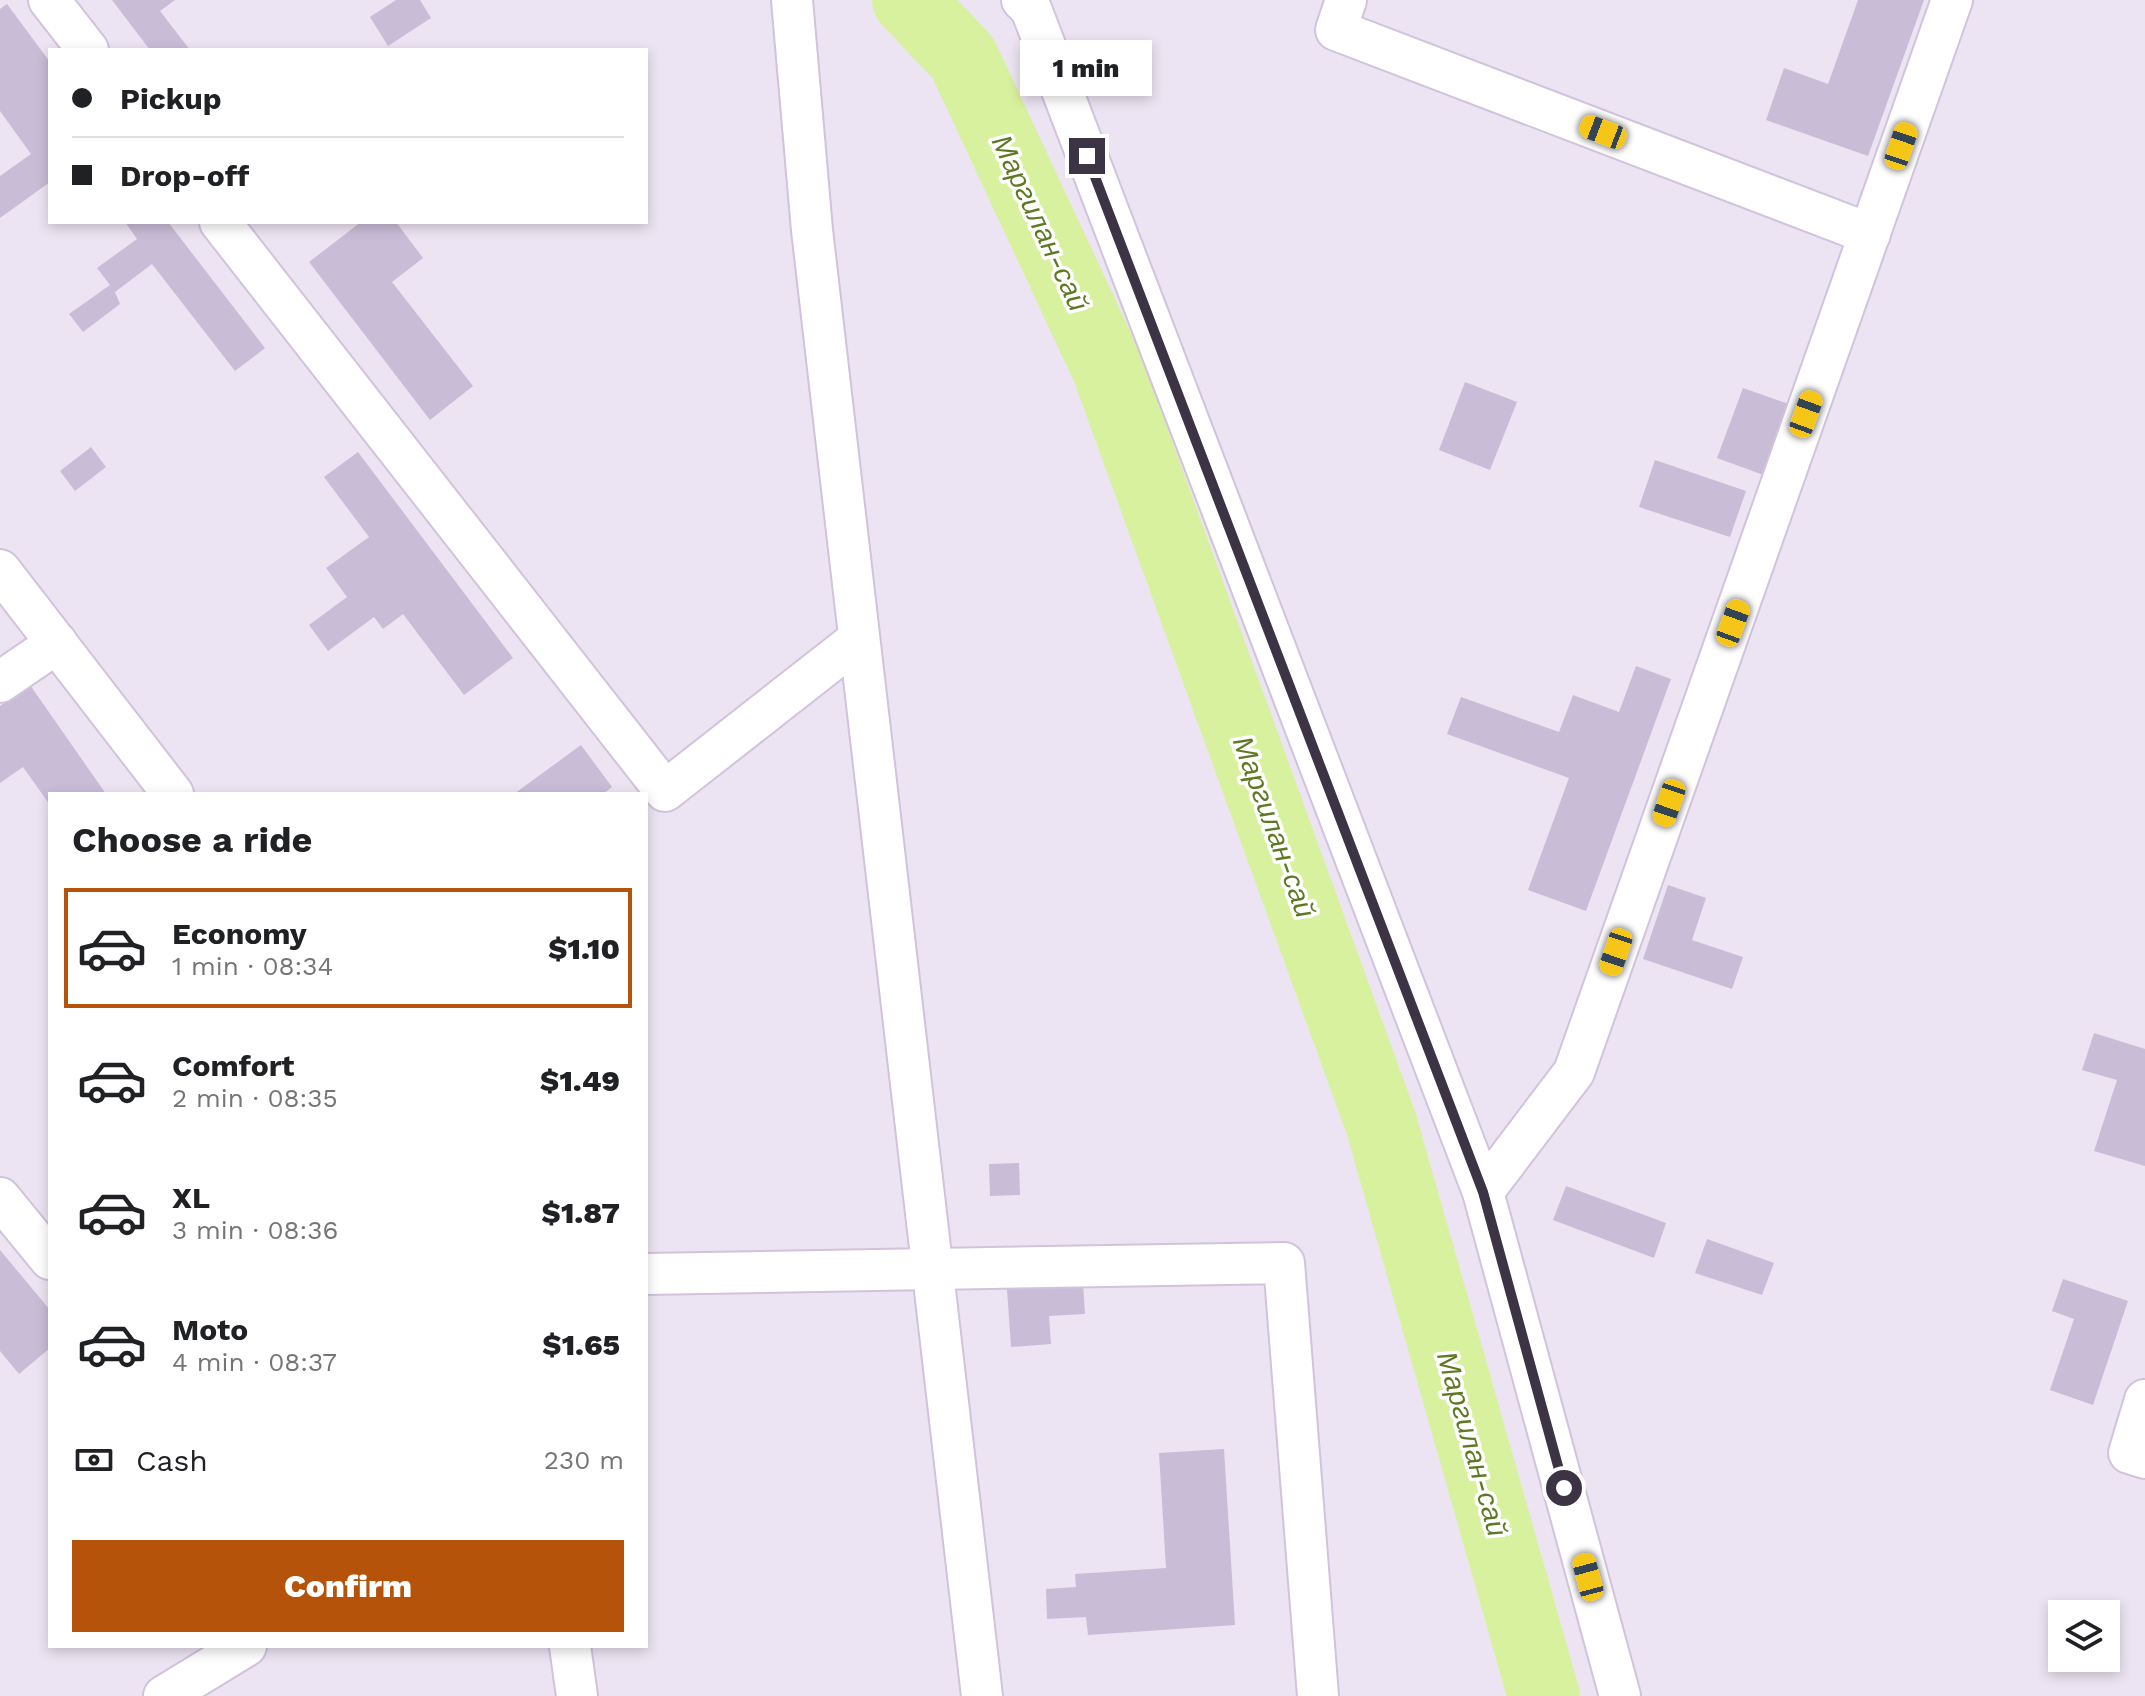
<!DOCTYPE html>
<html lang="en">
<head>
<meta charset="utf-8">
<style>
	body { margin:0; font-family:"Work Sans",sans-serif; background:#f2f2f2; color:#202124; height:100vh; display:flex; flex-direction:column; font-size:30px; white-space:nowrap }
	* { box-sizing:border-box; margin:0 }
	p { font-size:26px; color:#757577 }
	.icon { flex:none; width:44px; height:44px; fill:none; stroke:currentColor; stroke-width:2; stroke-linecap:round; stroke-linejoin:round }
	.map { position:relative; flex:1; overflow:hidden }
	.details { position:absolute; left:48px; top:792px; width:600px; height:856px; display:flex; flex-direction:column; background:#fff; border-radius:0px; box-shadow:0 4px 12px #0003 }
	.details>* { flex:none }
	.top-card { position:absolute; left:48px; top:48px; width:600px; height:176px; border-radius:0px; box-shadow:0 4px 12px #0003; display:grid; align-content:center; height:176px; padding:0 24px; background:#fff }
	.buttons { position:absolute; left:2048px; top:1600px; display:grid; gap:16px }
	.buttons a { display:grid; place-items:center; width:72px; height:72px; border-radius:0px; background:#fff; box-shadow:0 4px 12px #0003; font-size:40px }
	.end { position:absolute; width:36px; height:36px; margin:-18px; border:10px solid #3c3444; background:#fff; box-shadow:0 0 0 4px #fff }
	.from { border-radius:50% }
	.bubble { position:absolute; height:56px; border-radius:0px; background:#fff; box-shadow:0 4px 12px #0003; font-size:26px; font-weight:800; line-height:56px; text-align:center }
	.car { position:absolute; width:24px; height:48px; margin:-24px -12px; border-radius:10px; box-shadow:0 0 6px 2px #0007; background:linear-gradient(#f5c518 24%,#345 0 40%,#f5c518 0 76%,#345 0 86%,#f5c518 0) }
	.top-card b { display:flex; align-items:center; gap:28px; height:76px; font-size:30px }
	.top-card b+b { border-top:2px solid #e0e0e0 }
	.top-card i { width:20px; height:20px; background:#202124 }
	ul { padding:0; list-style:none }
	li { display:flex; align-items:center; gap:24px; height:120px; margin:0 16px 12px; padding:0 8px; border:4px solid transparent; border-radius:0px }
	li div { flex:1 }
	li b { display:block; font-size:30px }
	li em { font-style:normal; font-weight:800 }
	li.on { border-color:#b45309 }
	li>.icon { width:72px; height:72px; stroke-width:1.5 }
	h2 { padding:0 24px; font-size:36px; line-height:96px }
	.pay { display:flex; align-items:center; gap:20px; height:88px; padding:0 24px; font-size:30px }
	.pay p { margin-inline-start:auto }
	.primary-button { display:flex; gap:16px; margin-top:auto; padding:16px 24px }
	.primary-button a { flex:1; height:92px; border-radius:0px; background:#b45309; color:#fff; font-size:32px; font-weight:800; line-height:92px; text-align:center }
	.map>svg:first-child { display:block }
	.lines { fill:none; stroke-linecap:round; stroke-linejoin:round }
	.river { stroke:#d8f19e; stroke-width:72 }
	.building { fill:#c9bcd7 }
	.minor-casing { stroke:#d1c3dc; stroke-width:44 }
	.minor { stroke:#fff; stroke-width:40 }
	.route { stroke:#3c3444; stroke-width:10 }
	.labels { text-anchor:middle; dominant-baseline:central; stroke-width:7; stroke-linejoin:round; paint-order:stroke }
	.water-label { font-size:28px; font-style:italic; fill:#5e7923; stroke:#fff }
</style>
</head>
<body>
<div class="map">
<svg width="2145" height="1696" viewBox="0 0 2145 1696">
	<rect width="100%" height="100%" fill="#ece4f2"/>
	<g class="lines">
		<polyline class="river" points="908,0 963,58 1107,367 1381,1123 1544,1696"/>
	</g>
	<g class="building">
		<polygon points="112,0 175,0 160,11 190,50 150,50"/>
		<polygon points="396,0 420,0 431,18 388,46 370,17"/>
		<polygon points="1858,0 1924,0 1868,156 1766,120 1784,68 1828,84"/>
		<polygon points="7,4 50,62 50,182 0,218 0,176 31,154 0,111 0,9"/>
		<polygon points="125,222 168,222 265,348 235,371 152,264 115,292 120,304 83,332 69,314 110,285 97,268 137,239"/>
		<polygon points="361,222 396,222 423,258 392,282 473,386 430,420 309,262"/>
		<polygon points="1465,382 1517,402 1490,470 1439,450"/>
		<polygon points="1743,388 1794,406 1769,477 1717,458"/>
		<polygon points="91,447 106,467 75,491 60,471"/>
		<polygon points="358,452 513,658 464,695 403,614 383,629 374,617 328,651 309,625 347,597 326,568 369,537 324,477"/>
		<polygon points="1655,460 1746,491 1730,537 1639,507"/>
		<polygon points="1636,666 1671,679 1586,911 1528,890 1569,778 1447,734 1461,697 1559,732 1573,695 1619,712"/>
		<polygon points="30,685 106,794 50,794 50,805 23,767 0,783 0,706"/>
		<polygon points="581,745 612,787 603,794 514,794"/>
		<polygon points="1668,885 1706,898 1692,940 1743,957 1732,989 1643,959"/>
		<polygon points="2094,1033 2145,1049 2145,1166 2094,1151 2117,1080 2082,1070"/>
		<polygon points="1019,1163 1020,1195 990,1196 989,1164"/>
		<polygon points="1566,1186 1666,1223 1654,1258 1553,1220"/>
		<polygon points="1707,1239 1774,1263 1762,1295 1695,1273"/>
		<polygon points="0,1250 50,1310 50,1348 19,1374 0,1351"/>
		<polygon points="2063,1279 2128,1301 2093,1405 2050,1390 2074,1319 2052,1311"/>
		<polygon points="1083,1284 1085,1314 1049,1316 1051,1344 1011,1347 1007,1289"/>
		<polygon points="1224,1449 1235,1625 1088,1635 1086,1617 1047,1619 1046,1589 1076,1587 1075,1574 1166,1568 1159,1453"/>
	</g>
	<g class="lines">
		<defs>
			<g id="minor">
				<polyline points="49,0 88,50"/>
				<polyline points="792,0 812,230 982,1696"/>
				<polyline points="1022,0 1031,9 1483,1192 1620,1696"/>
				<polyline points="1346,0 1336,30 1870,234"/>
				<polyline points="220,222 665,791 859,639"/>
				<polyline points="0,570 173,794"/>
				<polyline points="0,682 57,643"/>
				<polyline points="1483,1192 1574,1072 1952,0"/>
				<polyline points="0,1198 50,1259"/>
				<polyline points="646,1274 1284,1263 1318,1696"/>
				<polyline points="2145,1400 2129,1453 2145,1458"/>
				<polyline points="570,1646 577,1696"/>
				<polyline points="164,1696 246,1646"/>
			</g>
		</defs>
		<use href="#minor" class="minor-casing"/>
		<use href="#minor" class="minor"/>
	</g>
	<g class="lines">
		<polyline class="route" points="1087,156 1483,1192 1564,1488"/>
	</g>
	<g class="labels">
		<g class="water-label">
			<text transform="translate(1040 223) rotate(65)">Маргилан-сай</text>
			<text transform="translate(1274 827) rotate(70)">Маргилан-сай</text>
			<text transform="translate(1472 1444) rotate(74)">Маргилан-сай</text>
		</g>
	</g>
</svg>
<div class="buttons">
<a><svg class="icon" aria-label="layers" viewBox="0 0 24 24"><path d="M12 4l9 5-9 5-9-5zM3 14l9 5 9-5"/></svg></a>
</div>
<i class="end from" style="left:1564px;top:1488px"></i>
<i class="end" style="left:1087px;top:156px"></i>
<div class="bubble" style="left:1020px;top:40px;width:132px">1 min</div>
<i class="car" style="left:1603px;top:132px;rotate:291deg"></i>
<i class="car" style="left:1901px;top:146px;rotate:19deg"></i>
<i class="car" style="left:1806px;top:414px;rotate:20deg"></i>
<i class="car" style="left:1733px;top:623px;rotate:20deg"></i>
<i class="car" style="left:1669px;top:803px;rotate:199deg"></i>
<i class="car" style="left:1616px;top:952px;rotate:199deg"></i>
<i class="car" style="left:1588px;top:1577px;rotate:345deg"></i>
<div class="top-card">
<b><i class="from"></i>Pickup</b>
<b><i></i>Drop-off</b>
</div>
<section class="details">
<h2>Choose a ride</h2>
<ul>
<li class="on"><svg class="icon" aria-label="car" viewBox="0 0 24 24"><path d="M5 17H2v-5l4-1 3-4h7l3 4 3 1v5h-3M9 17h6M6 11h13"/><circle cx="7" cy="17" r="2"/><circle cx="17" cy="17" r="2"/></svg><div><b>Economy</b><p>1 min · 08:34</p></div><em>$1.10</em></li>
<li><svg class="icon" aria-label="car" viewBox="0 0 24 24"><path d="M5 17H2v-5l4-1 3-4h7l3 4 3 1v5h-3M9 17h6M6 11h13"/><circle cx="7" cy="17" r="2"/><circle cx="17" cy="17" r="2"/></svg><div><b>Comfort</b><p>2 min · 08:35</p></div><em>$1.49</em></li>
<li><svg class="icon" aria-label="car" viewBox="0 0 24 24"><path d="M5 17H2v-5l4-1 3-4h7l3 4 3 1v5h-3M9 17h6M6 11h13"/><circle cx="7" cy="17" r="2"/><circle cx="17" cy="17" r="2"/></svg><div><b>XL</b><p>3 min · 08:36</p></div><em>$1.87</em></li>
<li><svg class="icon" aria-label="car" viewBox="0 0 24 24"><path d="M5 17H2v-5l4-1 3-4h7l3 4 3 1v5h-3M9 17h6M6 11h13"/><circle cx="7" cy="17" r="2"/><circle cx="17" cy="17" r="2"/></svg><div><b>Moto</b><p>4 min · 08:37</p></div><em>$1.65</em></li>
</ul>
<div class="pay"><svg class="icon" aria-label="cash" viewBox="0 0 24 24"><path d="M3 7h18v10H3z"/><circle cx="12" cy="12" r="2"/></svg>Cash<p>230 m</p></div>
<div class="primary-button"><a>Confirm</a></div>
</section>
</div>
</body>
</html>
